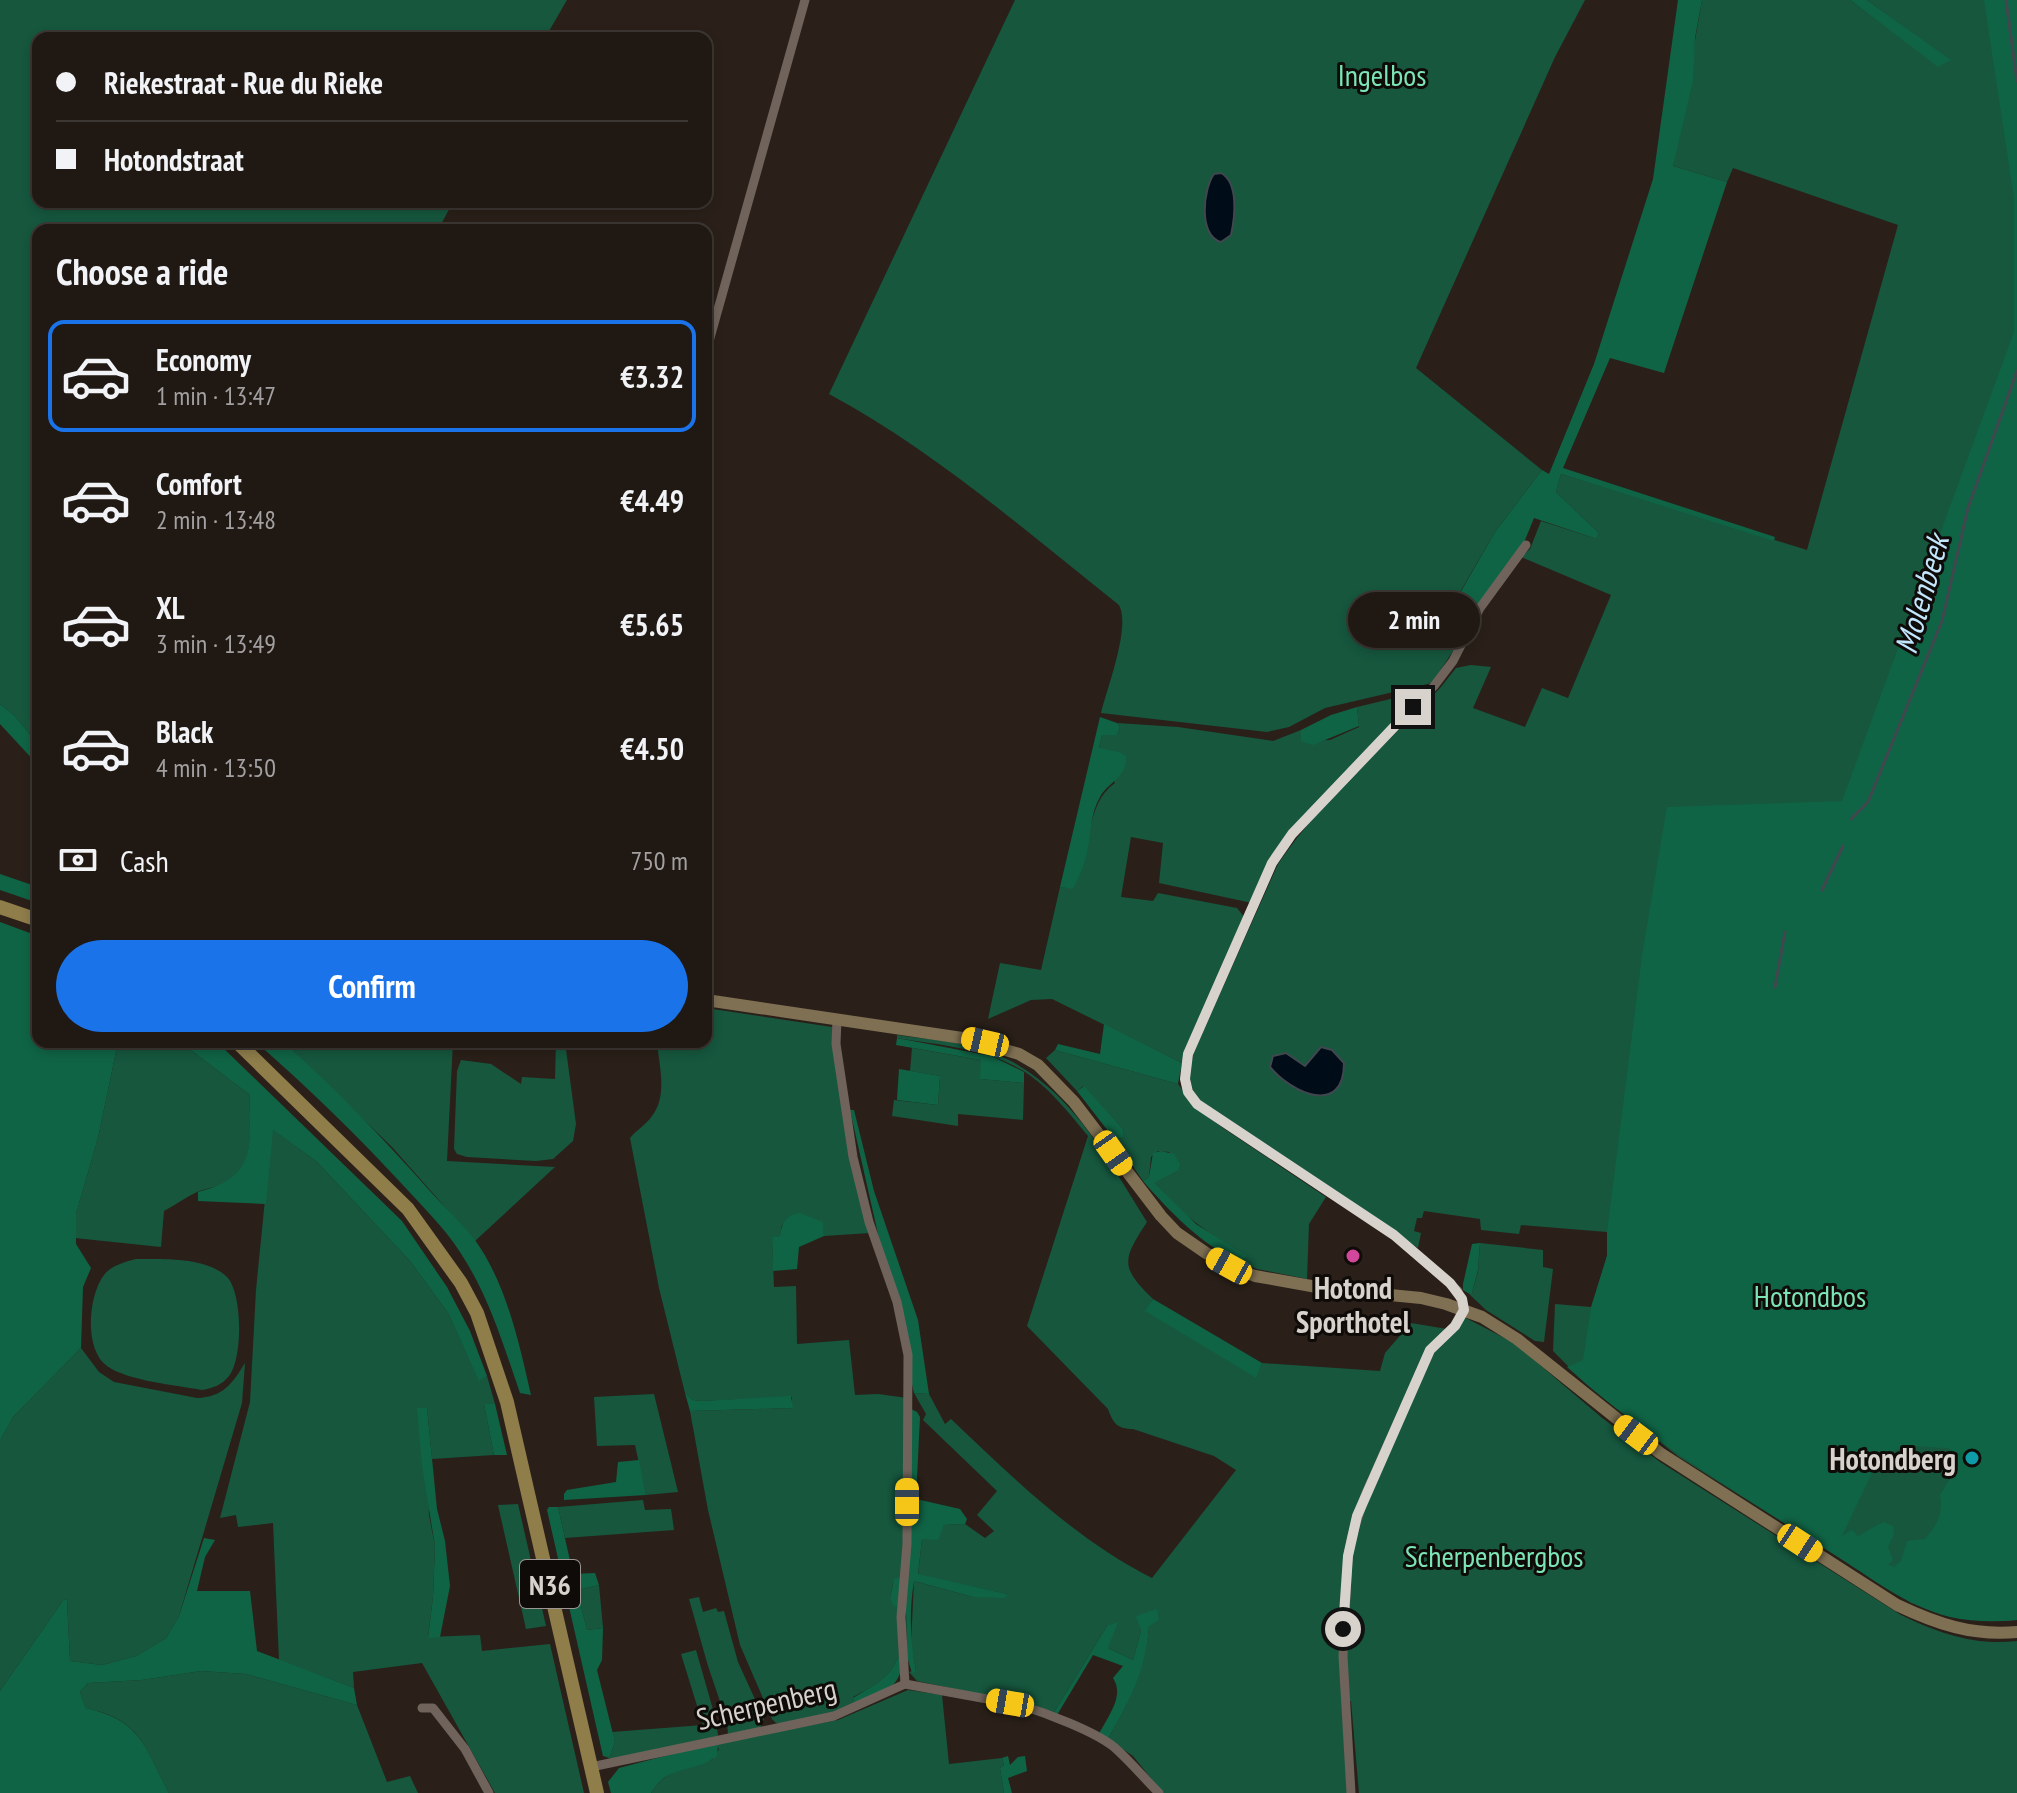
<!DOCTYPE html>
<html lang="en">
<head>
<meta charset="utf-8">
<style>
	body { margin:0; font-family:"PT Sans Narrow",sans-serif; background:#28211c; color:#f1f3f6; height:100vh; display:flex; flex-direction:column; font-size:30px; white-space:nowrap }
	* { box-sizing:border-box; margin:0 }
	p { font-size:26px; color:#a2a0a0 }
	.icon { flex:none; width:44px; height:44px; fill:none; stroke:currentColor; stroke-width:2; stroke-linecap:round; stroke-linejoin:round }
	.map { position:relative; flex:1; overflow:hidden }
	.panel { position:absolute; left:32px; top:224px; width:680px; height:824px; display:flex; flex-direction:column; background:#201813; border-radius:16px; box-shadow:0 4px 12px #0003,0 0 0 2px #3d3733 }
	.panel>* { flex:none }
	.hud { position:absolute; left:32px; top:32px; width:680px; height:176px; border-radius:16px; box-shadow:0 4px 12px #0003,0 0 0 2px #3d3733; display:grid; align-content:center; height:176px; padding:0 24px; background:#201813 }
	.end { position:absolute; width:36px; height:36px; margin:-18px; border:10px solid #d8d2cd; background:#111; box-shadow:0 0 0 4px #111 }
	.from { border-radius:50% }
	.bubble { position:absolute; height:56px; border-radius:28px; background:#201813; box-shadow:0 4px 12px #0003,0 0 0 2px #3d3733; font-size:26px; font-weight:700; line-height:56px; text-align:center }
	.car { position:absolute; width:24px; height:48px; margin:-24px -12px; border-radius:10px; box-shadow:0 0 6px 2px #0007; background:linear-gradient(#f5c518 24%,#345 0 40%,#f5c518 0 76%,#345 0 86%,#f5c518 0) }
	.hud b { display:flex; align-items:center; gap:28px; height:76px; font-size:30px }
	.hud b+b { border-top:2px solid #3d3733 }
	.hud i { width:20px; height:20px; background:#f1f3f6 }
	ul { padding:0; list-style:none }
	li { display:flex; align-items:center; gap:24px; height:112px; margin:0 16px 12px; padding:0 8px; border:4px solid transparent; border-radius:16px }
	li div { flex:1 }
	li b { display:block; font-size:30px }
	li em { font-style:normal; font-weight:700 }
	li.current { border-color:#1a73e8 }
	li>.icon { width:72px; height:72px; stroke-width:1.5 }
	h2 { padding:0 24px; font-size:36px; line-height:96px }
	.pay { display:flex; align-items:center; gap:20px; height:88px; padding:0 24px; font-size:30px }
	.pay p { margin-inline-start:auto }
	.cta { display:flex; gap:16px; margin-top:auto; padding:16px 24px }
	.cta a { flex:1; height:92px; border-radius:48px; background:#1a73e8; color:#fff; font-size:32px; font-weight:700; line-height:92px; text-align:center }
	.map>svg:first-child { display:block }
	.green { fill:#16573e }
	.forest { fill:#106446; fill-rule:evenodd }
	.water { fill:#000c17; stroke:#41474e; stroke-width:2 }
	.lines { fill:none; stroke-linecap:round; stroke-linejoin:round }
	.stream { stroke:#41474e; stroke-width:3 }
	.minor { stroke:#6f635b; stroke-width:9 }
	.secondary { stroke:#7f7053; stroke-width:12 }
	.primary { stroke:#8f7d4a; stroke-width:14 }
	.route { stroke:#d8d2cd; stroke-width:10 }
	.hotel-dot { fill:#d1479c; stroke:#0f0b08; stroke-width:3 }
	.culture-dot { fill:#0f9aa8; stroke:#0f0b08; stroke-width:3 }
	.labels { text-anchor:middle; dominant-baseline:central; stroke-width:6; stroke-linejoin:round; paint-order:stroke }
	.shield { fill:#0f0b08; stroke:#9c9692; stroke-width:2 }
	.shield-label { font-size:28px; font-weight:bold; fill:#d8d2cd }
	.park-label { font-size:30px; fill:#7be5b5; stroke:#0f0b08 }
	.poi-label { font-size:30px; font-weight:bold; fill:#d8d2cd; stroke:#0f0b08 }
	.street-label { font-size:30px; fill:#d8d2cd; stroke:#0f0b08 }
	.water-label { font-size:32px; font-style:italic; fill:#c2e6fc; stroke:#0f0b08 }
</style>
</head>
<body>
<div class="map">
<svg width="2017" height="1793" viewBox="0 0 2017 1793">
	<rect width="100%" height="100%" fill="#2a2019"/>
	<g class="green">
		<polygon points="0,0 567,0 545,38 38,38 38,202 453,202 438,230 38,230 38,744 14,715 0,704"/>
		<path d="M1015,0H1585L1555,57L1416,368L1542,470L1495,532L1456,599L1457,612L1444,639L1455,648L1432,683L1325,708L1289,727L1267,732L1101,713C1107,688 1131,627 1119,605C1026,531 933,450 829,394Z"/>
		<path d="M1702,0H1850L1938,66L1950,60L1867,0H2017V1620C1979,1624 1947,1616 1911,1603L1679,1457L1585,1383L1553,1351L1555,1304L1591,1307L1607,1256V1232L1521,1225L1519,1234L1481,1230L1480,1219L1424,1211L1422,1218H1417L1414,1231L1421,1233L1418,1248L1202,1103C1187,1087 1188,1072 1194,1052L1278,864C1320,802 1388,741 1441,687L1456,668L1471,665L1491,667L1473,708L1525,727L1542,688L1568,698L1611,595L1521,557L1530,549L1541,521L1597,539L1599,533L1556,492L1561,474L1807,550L1898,225L1733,168L1727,182L1673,166Z"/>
		<path d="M1399,697L1407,710L1288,834L1252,903L1159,883L1163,843L1131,837L1121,897L1153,901L1158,893L1237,908L1245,918L1182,1063L1052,999L1031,1000L988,1019L1000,963L1041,970L1060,887L1073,888C1092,854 1084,804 1115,783L1099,748L1102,735H1117L1120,727L1117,723L1178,727L1273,741L1301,730L1302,741L1330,740L1359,727L1357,707Z"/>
		<path d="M706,1008L832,1027L842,1106L870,1233L824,1236L823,1228L782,1225L780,1236L772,1238L774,1287L796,1286L797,1344L849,1340L855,1395L878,1394L907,1398L903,1577L893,1583L890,1598L900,1608L902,1659H897C890,1679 871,1687 853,1697L856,1705L843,1711L785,1723H776L772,1719L740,1645L708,1510L690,1411L792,1408V1397L701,1401L693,1400L685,1393L659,1288L630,1138C636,1130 646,1125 652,1116C668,1096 659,1065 657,1042H706Z"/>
		<path d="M897,1035C925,1039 955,1041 982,1049C1064,1075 1104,1153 1147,1222C1122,1260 1120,1267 1153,1299L1146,1311L1255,1377L1262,1363L1380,1371L1385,1353L1411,1323L1447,1329L1456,1315H1460L1514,1343L1601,1417L1660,1462L1901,1615C1938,1633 1975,1646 2017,1641V1793H1359L1351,1701L1342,1702L1350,1793H1163L1133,1756L1108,1739C1130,1699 1145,1672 1149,1626L1137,1616L1141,1631L1133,1660L1108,1648L1107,1626L1053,1714L1037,1706L917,1681L909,1672L916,1670L911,1644L914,1581L973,1597L1007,1594L918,1575L922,1539L940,1531L944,1525L965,1524L985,1538L994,1531L977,1515L997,1491L923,1420L926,1414L914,1393L929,1394L945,1424L951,1419C1013,1478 1075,1539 1152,1578L1236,1470L1214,1456L1133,1429C1117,1429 1113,1423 1108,1409L1027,1326L1088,1136C1069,1113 1048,1086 1022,1070C985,1048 938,1045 897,1038Z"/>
		<path d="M118,1042H180L250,1095C249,1119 255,1156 237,1175C227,1186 210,1187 197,1192C186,1197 175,1205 164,1211L161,1247L75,1238L76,1214L98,1138Z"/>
		<polygon points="283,1042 453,1042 447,1161 555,1167 475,1241 392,1147"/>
		<polygon points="556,1042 565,1042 576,1124 573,1141 553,1159 536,1161 467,1157 457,1154 454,1149 457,1071 461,1060 491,1064 521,1084 522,1077 555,1079"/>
		<polygon points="912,1048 981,1060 981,1079 1024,1083 1023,1120 958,1114 958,1126 892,1116 894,1100 938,1105 940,1076 910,1071"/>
		<path d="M1055,1050L1178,1084L1196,1108L1223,1128L1326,1197L1309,1224L1307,1279L1257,1269L1239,1262L1246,1256C1211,1235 1180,1214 1153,1183L1178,1171L1169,1152L1158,1151L1151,1157L1149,1177L1143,1181L1115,1140L1124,1137L1123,1129L1083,1086L1077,1091L1046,1058Z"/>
		<polygon points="272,1129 317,1162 410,1261 448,1313 479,1380 487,1376 495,1404 484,1404 494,1455 432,1459 427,1408 429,1515 435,1546 433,1597 428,1637 480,1635 482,1651 550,1644 584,1793 495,1793 422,1663 353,1672 354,1688 279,1660 273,1523 238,1527 236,1515 220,1518 250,1402 256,1290"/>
		<polygon points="1480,1243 1543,1250 1543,1267 1553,1269 1544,1342 1535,1341 1486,1310 1468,1293 1472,1293 1478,1271"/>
		<path d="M136,1259C164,1259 205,1257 226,1276C243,1291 243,1359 229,1376C222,1385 213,1388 202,1390C176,1385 128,1381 107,1366C84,1350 88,1296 104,1275C112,1265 125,1262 136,1259Z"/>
		<path d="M81,1348L99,1372L114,1382L197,1398C223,1397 232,1384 245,1363L242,1403L179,1616L166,1638L136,1656L102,1665L70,1661L67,1600L64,1599L0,1691V1441L13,1417Z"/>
		<polygon points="654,1394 678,1492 646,1495 635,1445 597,1446 594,1397"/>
		<polygon points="643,1500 645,1510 671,1509 674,1530 565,1538 558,1507"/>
		<polygon points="518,1504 546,1626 526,1629 498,1505"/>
		<polygon points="599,1585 603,1628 587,1630 577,1590"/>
		<polygon points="699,1597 703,1612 716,1608 718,1612 724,1611 738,1662 764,1719 760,1728 728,1734 727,1722 708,1666 689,1599"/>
		<polygon points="696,1650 716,1720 718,1736 614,1760 603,1756 610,1756 615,1742 612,1732 703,1725 681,1654"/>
		<path d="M201,1671L246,1674L357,1705L387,1782L410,1776L418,1793H169C144,1747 142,1720 86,1708L80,1692L88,1683L142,1680Z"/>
		<path d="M908,1690L942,1695L949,1764L1002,1758L1004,1765L1000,1768L1004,1793H651C664,1771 688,1766 712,1760L719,1749L714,1743L838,1720Z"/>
	</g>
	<g class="forest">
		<path d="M1678,0H1702L1695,38L1693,81L1673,166L1727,182L1664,373L1610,358L1563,468L1775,537L1774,541L1561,474L1556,492L1599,533L1597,539L1534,518L1523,545L1455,648L1451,650L1445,644C1445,628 1458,619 1456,600L1495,532L1542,470L1549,474L1594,364L1653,179Z"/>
		<polygon points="1850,0 1867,0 1951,60 1938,67"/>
		<path d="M1984,0H2017V1620C1995,1622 1973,1622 1950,1617C1906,1606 1870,1577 1832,1553C1740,1494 1649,1441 1567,1367L1583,1360L1591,1308L1607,1256V1232L1642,956L1667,807L1842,801L2014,332V198ZM1910,1446L1948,1448L1958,1454L1957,1467L1940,1495C1943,1514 1938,1524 1925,1539L1907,1541L1901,1561L1894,1567L1888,1565L1893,1560L1888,1547L1894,1534L1893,1526L1883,1522L1858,1536L1852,1530L1842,1536L1881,1454Z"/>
		<polygon points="0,704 14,715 38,744 38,765 0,724"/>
		<polygon points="1357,707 1359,726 1313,745 1301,741 1301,730 1331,715"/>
		<path d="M1100,717L1117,723L1120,727L1117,735H1102L1099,748L1119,752L1126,756C1128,777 1108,782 1100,797C1090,814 1091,834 1087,853C1084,866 1079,877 1073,889L1060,887Z"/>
		<polygon points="0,874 38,887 38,903 0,890"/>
		<polygon points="0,922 38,936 38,1042 118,1042 98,1138 76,1214 76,1244 91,1268 83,1287 81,1348 13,1417 0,1441"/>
		<polygon points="1104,1024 1182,1063 1178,1084 1055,1050 1058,1044 1100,1054"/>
		<polygon points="897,1038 991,1056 1024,1072 1024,1083 980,1079 981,1060 896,1045"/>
		<path d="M180,1042H217L402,1221L447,1287L470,1331L487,1376L479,1381L448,1313L410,1261L317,1162L273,1130L266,1204L198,1201V1192C258,1177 249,1147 250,1095Z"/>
		<path d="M256,1042H283C335,1088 383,1138 429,1190C444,1207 462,1223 475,1240C507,1285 519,1343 531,1395L520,1393C503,1344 489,1296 460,1252C444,1227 421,1205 401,1183C355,1133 306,1086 256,1042Z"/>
		<polygon points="899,1069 940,1076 938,1105 897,1100"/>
		<polygon points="1084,1086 1123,1129 1124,1137 1115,1140 1077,1091"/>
		<polygon points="850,1110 854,1110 874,1191 918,1320 929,1394 914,1393"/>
		<path d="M1161,1151L1174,1154L1180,1164L1178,1171L1154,1183L1196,1224L1247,1256L1239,1262C1200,1243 1172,1214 1143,1181L1149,1177L1153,1153Z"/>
		<path d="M800,1213L823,1222L824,1236L799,1247L797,1269L773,1271L772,1237L780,1236C782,1223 786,1215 800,1213Z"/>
		<polygon points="1480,1243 1478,1270 1472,1293 1468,1293 1463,1290 1463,1284 1472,1244"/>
		<polygon points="1153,1299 1262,1363 1256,1378 1145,1311"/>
		<polygon points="685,1393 693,1400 701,1401 791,1396 793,1408 690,1411"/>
		<polygon points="484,1404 495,1404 507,1455 494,1455"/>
		<polygon points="417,1408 427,1408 437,1509 445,1541 450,1586 440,1637 428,1638 433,1597 435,1546 422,1466"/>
		<path d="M911,1409L917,1412L920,1417L916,1499L960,1509L967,1519L965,1524L944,1525L938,1540L922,1539L918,1574L1007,1594L1005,1598L973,1597L914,1581C909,1611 910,1640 916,1671L912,1673L907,1656L906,1609L894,1606L890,1598L894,1579L903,1577Z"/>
		<polygon points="639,1460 646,1495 564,1500 564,1494 567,1490 616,1482 618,1462"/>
		<polygon points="549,1507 558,1507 573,1574 595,1573 599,1585 577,1590 587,1630 603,1628 602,1660 597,1670 615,1742 610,1756 603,1756 547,1510"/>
		<path d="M204,1538L215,1540L205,1557L197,1591H250L257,1651L354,1688L357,1705L246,1674L201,1671L142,1680L88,1683L80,1692L86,1708C142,1721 144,1746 169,1793H0V1691L64,1599L67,1600L70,1661L102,1665L136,1656L166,1638L179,1616Z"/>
		<path d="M1157,1609L1159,1620L1149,1626C1146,1671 1130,1700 1108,1739L1099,1734C1108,1716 1125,1696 1113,1678L1123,1666L1093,1655L1057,1715L1053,1714L1107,1626L1118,1622L1108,1648L1133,1660L1141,1631L1136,1616Z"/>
		<path d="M897,1659H902C902,1690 880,1693 856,1705L853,1698C870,1687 890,1679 897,1659Z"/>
		<path d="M714,1743L718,1745L717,1756C694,1774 669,1763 651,1793H611L608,1782L619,1768Z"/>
		<polygon points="1008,1756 1010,1765 1018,1757 1025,1756 1027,1771 1008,1778 1012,1793 1004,1793 1000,1768 1004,1765 1002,1758"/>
	</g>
	<g class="water">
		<path d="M1221,173C1239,183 1235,217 1231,235L1221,242C1198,236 1203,189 1214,174Z"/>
		<path d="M1321,1047L1332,1050L1344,1063C1344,1117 1291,1093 1270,1067L1273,1056L1286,1053L1305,1066Z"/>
	</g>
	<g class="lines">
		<g class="stream">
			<polyline points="2006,0 2017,81"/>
			<polyline points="1851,819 1868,802 1942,621 1968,508 2017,371"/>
			<polyline points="1822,890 1843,846"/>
			<polyline points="1775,987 1785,932"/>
		</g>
		<g class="minor">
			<polyline points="706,352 805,0"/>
			<polyline points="837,1019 836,1044 853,1157 869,1222 897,1302 908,1355 907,1544 901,1617 905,1684"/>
			<polyline points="422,1708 433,1708 465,1749 489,1793"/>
			<path d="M591,1767L834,1716L905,1684L1020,1705C1046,1713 1094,1731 1114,1747C1130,1761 1144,1778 1159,1793"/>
			<polyline points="1351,1793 1343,1656 1348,1556 1352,1536 1366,1493 1430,1350 1455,1326 1464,1310 1458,1291 1394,1235 1197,1104 1188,1092 1185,1079 1188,1054 1272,863 1292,834 1434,686 1453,661 1480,608 1526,545"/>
		</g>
		<path class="secondary" d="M706,1000L969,1039L1019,1054L1038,1065L1074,1102L1161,1216L1177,1233L1206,1253L1229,1266L1255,1276L1328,1289L1421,1298L1446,1304L1482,1317L1517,1339L1660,1453L1897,1605C1937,1624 1972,1636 2017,1632"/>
		<g class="primary">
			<polyline points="0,907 38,920"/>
			<polyline points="237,1042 408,1209 461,1283 477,1313 507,1402 597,1793"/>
		</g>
	</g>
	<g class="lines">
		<polyline class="route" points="1343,1629 1348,1556 1357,1516 1430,1350 1455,1326 1464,1310 1462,1299 1450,1283 1394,1235 1197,1104 1188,1092 1185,1079 1188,1054 1272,863 1292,834 1413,707"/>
	</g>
	<circle class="hotel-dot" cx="1353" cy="1256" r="8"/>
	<circle class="culture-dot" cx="1972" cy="1458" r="8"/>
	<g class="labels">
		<rect class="shield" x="520" y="1560" width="60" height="48" rx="6"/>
		<g class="shield-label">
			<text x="550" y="1584">N36</text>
		</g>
		<g class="park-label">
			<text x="1382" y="74">Ingelbos</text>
			<text x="1810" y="1295">Hotondbos</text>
			<text x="1494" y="1555">Scherpenbergbos</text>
		</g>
		<g class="poi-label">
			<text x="1353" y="1287">Hotond<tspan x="1353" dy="34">Sporthotel</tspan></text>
			<text x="1956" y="1458" text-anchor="end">Hotondberg</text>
		</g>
		<g class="street-label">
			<text transform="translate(766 1703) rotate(-13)">Scherpenberg</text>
		</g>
		<g class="water-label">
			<text transform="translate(1921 594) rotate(-74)">Molenbeek</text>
		</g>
	</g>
</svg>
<i class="end from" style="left:1343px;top:1629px"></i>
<i class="end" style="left:1413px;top:707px"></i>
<div class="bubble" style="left:1348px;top:592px;width:132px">2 min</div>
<i class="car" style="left:985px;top:1042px;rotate:283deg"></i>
<i class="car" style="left:1113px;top:1153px;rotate:145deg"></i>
<i class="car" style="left:1229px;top:1266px;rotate:299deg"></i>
<i class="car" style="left:1636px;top:1435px;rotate:307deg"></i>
<i class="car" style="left:907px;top:1502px;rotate:0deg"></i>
<i class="car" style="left:1800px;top:1543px;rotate:123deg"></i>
<i class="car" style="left:1010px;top:1703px;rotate:280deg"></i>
<div class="hud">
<b><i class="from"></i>Riekestraat - Rue du Rieke</b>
<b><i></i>Hotondstraat</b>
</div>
<section class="panel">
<h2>Choose a ride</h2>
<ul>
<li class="current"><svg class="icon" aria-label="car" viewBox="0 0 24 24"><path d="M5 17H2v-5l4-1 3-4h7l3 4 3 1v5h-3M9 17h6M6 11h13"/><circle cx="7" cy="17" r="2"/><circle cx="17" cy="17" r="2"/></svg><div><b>Economy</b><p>1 min · 13:47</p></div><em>€3.32</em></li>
<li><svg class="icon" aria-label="car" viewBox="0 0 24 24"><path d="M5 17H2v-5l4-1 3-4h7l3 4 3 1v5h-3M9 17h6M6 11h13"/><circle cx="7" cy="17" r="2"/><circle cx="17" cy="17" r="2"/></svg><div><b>Comfort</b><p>2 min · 13:48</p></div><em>€4.49</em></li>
<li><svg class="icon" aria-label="car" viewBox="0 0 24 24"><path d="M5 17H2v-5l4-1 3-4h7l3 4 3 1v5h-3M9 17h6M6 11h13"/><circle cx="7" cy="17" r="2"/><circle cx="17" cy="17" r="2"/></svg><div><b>XL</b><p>3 min · 13:49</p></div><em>€5.65</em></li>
<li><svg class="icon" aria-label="car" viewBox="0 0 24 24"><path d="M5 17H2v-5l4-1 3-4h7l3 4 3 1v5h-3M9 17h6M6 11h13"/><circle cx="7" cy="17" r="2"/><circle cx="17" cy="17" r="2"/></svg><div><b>Black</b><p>4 min · 13:50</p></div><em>€4.50</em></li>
</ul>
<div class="pay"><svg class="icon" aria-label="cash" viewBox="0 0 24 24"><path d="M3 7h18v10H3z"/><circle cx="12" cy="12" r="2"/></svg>Cash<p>750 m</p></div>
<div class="cta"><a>Confirm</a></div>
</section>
</div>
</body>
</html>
